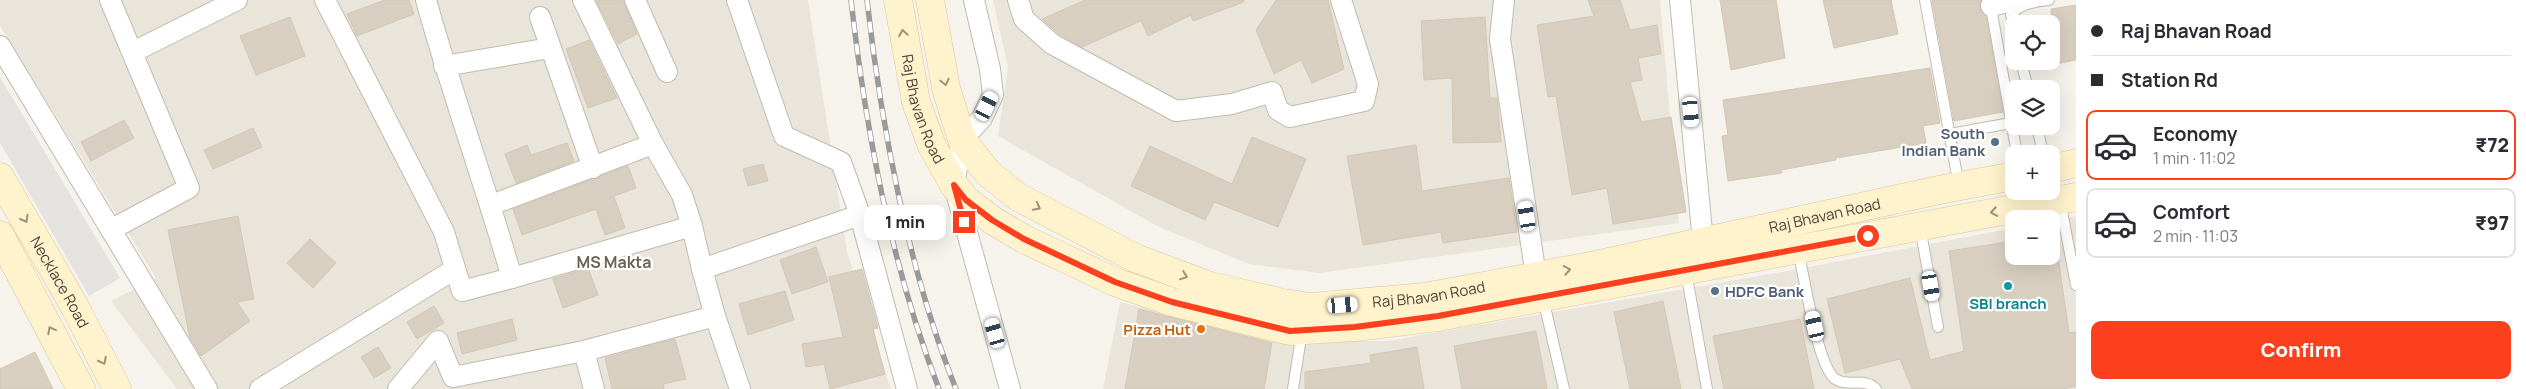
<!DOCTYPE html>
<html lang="en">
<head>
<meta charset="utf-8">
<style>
	body { margin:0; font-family:Manrope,sans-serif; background:#f7f7f7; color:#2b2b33; height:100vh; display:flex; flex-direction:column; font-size:19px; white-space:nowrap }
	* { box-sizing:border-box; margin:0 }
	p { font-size:16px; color:#7c7c81 }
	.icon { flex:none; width:28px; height:28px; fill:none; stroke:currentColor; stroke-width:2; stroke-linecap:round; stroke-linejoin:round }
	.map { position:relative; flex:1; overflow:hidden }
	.drawer { display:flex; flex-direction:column; background:#fff; width:450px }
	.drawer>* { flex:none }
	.hud { display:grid; align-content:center; height:110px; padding:0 15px; background:#fff }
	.tools { position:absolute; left:2005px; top:15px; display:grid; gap:10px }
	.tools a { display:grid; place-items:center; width:55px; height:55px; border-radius:10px; background:#fff; box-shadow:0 5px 20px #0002; font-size:25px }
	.end { position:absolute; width:22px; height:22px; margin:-11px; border:6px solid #fc3f1d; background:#fff; box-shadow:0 0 0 2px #fff }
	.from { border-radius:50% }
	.bubble { position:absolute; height:35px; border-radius:10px; background:#fff; box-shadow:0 5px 20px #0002; font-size:16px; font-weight:800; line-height:35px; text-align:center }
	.car { position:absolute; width:15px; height:30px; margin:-15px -8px; border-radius:6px; box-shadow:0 0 4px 1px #0007; background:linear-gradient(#fff 24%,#345 0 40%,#fff 0 76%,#345 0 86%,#fff 0) }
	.hud b { display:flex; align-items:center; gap:18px; height:48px; font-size:19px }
	.hud b+b { border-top:1px solid #e1e1e2 }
	.hud i { width:12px; height:12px; background:#2b2b33 }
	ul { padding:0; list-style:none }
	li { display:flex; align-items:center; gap:15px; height:70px; margin:0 10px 8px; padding:0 5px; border:2px solid #e1e1e2; border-radius:10px }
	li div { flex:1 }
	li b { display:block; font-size:19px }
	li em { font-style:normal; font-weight:800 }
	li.active { border-color:#fc3f1d }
	li>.icon { width:45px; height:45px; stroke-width:1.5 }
	.action { display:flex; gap:10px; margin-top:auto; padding:10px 15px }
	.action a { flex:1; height:58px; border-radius:10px; background:#fc3f1d; color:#fff; font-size:20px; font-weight:800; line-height:58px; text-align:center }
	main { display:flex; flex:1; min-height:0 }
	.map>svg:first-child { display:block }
	.residential { fill:#eae5da }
	.parking { fill:#e5e3e0 }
	.building { fill:#d8cfc1; stroke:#d3c7b4 }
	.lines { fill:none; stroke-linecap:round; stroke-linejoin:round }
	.lane-casing { stroke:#c2bbae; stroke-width:12 }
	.street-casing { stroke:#c2bbae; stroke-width:22 }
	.secondary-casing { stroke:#d6c79b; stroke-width:29 }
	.lane { stroke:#fff; stroke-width:10 }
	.street { stroke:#fff; stroke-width:20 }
	.secondary { stroke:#fff3cd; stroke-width:28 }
	.rail-casing { stroke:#9a9a9a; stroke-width:5.5 }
	.rail { stroke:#fff; stroke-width:4; stroke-dasharray:11; stroke-linecap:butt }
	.oneway { stroke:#9c937c }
	.route { stroke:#fc3f1d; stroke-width:6 }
	.service-dot { fill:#5c6f8a; stroke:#fff; stroke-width:2 }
	.culture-dot { fill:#0f9aa8; stroke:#fff; stroke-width:2 }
	.food-dot { fill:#e8710a; stroke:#fff; stroke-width:2 }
	.labels { text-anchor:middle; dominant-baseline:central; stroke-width:4.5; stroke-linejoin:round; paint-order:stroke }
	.street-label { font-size:15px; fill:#4b4439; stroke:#fff }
	.service-label { font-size:15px; font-weight:bold; fill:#4e5e75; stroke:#fff; text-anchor:end }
	.culture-label { font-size:15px; font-weight:bold; fill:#0d838f; stroke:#fff }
	.food-label { font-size:15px; font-weight:bold; fill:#c56008; stroke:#fff; text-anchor:end }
	.neighbourhood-label { font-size:16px; font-weight:bold; fill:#6e6250; stroke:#fff }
</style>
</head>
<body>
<main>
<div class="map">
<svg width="2076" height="389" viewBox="0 0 2076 389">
	<rect width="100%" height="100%" fill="#f6f3ec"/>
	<g class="residential">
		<polygon points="0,0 808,0 847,252 891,389 177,389 111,301 156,278 0,26"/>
		<polygon points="993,0 1660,0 1679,223 1320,273 1249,264 1159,227 998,136 1008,67"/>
		<polygon points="2076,216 2076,389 1103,389 1120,302 1284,341 1388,341 1793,270 2014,228 2014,256 2051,256 2051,221"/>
	</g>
	<polygon class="parking" points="0,77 120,278 89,296 0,143"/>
	<g class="building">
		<polygon points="385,0 409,0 414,14 357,36 347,14"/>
		<polygon points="596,0 623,0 637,34 618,44"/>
		<polygon points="1085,0 1244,0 1244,2 1193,21 1191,15 1148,36 1141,21 1082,47 1059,34 1042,19"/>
		<polygon points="1276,0 1328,0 1344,69 1312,83 1301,60 1274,74 1256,30"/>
		<polygon points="1588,0 1620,0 1630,30 1657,25 1661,54 1638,58 1642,80 1630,82 1641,122 1671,117 1686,212 1613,224 1607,188 1572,195 1556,96 1548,97 1537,25 1594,16"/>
		<polygon points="1720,0 1776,0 1785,58 1731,70"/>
		<polygon points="1823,0 1891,0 1898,34 1834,48"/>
		<polygon points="1932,0 1981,0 1979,8 1986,16 2003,112 1954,121"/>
		<polygon points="2076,5 2076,60 2051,65 2051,9"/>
		<polygon points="290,17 305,56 256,75 240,36"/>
		<polygon points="1485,17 1490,98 1497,98 1501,142 1453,143 1452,78 1424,80 1421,21"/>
		<polygon points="589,40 617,98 588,108 566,49"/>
		<polygon points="1930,68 1940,123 1923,126 1926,143 1836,158 1836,160 1781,170 1782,173 1728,181 1722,136 1728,135 1723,100"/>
		<polygon points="124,120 134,138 91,161 81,142"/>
		<polygon points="253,128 262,147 213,169 204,150"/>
		<polygon points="1252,137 1306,159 1278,227 1214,202 1205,220 1131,186 1150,146 1232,184"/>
		<polygon points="567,143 574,161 516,183 505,154 527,145 531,155"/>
		<polygon points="1416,145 1422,191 1509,178 1517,232 1443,243 1441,232 1363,245 1347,156"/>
		<polygon points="763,164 768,181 748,186 743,169"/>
		<polygon points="628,166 636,188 614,196 625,228 605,235 596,209 522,235 513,209"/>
		<polygon points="238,216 254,299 237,302 250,321 201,356 190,338 168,230"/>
		<polygon points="310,239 336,263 313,288 287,263"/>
		<polygon points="2014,241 2014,256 2058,256 2069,333 2076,332 2076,386 2064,389 1912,389 1900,359 1845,373 1827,299 1910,278 1930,360 1964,351 1949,251"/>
		<polygon points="816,247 828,282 792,294 780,260"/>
		<polygon points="588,268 598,295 563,308 553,279"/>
		<polygon points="862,269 878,328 873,329 885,374 830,389 824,364 806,367 802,344 843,337 829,277"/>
		<polygon points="785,291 794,320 748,335 739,304"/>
		<polygon points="1663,301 1681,389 1630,389 1614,312"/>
		<polygon points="434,306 444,323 417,339 407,322"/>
		<polygon points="1139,309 1272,343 1264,389 1125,389"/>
		<polygon points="512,319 517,340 462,354 457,333"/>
		<polygon points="1800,319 1814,389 1724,389 1713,336"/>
		<polygon points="1536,331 1547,389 1462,389 1454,346"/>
		<polygon points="675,339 686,379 663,384 664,389 612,389 605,358"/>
		<polygon points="378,347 391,368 374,378 361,357"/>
		<polygon points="1417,347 1424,389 1305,389 1305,372 1371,363 1370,355"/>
		<polygon points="35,352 53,389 0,389 0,369"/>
	</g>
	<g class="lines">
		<defs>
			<g id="lane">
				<polyline points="1925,0 1959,186"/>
				<polyline points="1990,2 2017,154"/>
				<path d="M2014,28L2011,15C2021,3 2034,2 2049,0"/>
				<polyline points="2021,61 2028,89"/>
				<polyline points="2037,126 2043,154"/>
				<polyline points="1950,134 2011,123"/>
				<polyline points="2060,201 2076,285"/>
				<polyline points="1920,227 1938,327"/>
				<path d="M1798,251C1805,279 1816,358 1833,377C1845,389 1865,376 1876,389"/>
				<polyline points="1686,272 1707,389"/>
				<polyline points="1543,298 1564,389"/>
				<polyline points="1293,389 1302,331"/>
			</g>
			<g id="street">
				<polyline points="110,0 189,188 112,229"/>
				<path d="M325,0L444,232L462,291L512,278C485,184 452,94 426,0"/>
				<polyline points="635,0 667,72"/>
				<polyline points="974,0 990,69 993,95 982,118 962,140 954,185 1010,389"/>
				<polyline points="1018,0 1024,19 1052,44 1176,111 1232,104 1272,92 1278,110 1290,117 1364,101 1368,84 1341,0"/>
				<polyline points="1504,0 1500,39 1536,276"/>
				<polyline points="1680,0 1703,242"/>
				<polyline points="1991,6 2016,0"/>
				<polyline points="540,17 593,168"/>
				<polyline points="0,46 207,389"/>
				<polyline points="133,52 237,0"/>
				<polyline points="444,66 550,48"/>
				<polyline points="491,205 653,144"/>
				<polyline points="860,215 907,389"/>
				<polyline points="692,226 702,269 860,215 841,162 784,136 737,0"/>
				<polyline points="702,269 715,316 740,389"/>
				<polyline points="512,278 692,226 682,195 653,144 583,0"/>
				<polyline points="584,351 715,316"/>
				<polyline points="260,389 455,269"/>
				<polyline points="398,389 438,341 453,377 584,351 594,389"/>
			</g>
			<g id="secondary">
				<path id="s1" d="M898,0L916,102L932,146L954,185L966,200L992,220L1024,239L1115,282L1172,302L1290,331L1355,327L1438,317L2076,197"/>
				<path id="s2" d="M930,0L946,88L962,140L988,173L1018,197L1135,258L1210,286L1283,303L1311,307L1425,297L1591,266L1939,190L2014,176"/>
				<polyline points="2051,169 2076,163"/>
				<path id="s3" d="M0,177L75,307L117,389"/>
				<polyline points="0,235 81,389"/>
			</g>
		</defs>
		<use href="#lane" class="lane-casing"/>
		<use href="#street" class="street-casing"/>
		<use href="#secondary" class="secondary-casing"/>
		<use href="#lane" class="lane"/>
		<use href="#street" class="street"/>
		<use href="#secondary" class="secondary"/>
		<defs>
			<g id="rail">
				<path d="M851,0C866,132 891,265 939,389"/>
				<path d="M867,0C881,126 909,272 956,389"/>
			</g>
		</defs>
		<use href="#rail" class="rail-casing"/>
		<use href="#rail" class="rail"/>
	</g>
	<defs><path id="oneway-chevron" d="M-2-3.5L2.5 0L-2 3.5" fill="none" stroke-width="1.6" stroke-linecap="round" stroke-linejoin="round" transform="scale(1.25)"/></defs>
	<g class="oneway">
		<use href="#oneway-chevron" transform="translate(903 33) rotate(-99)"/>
		<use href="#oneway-chevron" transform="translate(945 82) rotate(77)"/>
		<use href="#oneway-chevron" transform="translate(1037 207) rotate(28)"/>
		<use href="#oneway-chevron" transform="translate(1994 212) rotate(170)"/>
		<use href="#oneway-chevron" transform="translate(25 219) rotate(60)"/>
		<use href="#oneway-chevron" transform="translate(1567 270) rotate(-10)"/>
		<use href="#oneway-chevron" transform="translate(1184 276) rotate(21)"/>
		<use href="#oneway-chevron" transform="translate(51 330) rotate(-118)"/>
		<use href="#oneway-chevron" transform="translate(103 361) rotate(63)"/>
	</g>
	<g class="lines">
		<polyline class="route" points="964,222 954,185 966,200 992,220 1024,239 1115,282 1172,302 1290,331 1355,327 1438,316 1868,236"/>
	</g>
	<g class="service-dot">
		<circle cx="1995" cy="142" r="5"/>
		<circle cx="1715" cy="291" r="5"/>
	</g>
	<circle class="culture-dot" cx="2008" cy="286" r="5"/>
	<circle class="food-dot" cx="1201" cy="329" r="5"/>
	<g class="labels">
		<g class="street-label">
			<text stroke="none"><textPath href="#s1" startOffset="112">Raj Bhavan Road</textPath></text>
			<text stroke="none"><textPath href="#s2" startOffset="1062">Raj Bhavan Road</textPath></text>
			<text stroke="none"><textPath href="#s3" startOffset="121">Necklace Road</textPath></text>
			<text stroke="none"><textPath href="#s2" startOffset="658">Raj Bhavan Road</textPath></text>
		</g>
		<g class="service-label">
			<text x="1985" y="133">South<tspan x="1985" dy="17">Indian Bank</tspan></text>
			<text x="1725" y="291" text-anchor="start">HDFC Bank</text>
		</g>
		<g class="culture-label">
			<text x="2008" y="303">SBI branch</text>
		</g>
		<g class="food-label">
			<text x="1191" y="329">Pizza Hut</text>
		</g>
		<g class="neighbourhood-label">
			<text x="614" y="262">MS Makta</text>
		</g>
	</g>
</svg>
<div class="tools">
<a><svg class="icon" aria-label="locate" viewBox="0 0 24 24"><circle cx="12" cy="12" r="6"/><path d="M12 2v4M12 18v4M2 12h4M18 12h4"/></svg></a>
<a><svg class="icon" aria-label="layers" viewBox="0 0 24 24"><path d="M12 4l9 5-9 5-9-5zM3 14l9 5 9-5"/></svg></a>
<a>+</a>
<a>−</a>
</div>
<i class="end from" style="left:1868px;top:236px"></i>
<i class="end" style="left:964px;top:222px"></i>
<div class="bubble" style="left:864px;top:205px;width:82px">1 min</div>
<i class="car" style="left:987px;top:106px;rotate:26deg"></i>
<i class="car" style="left:1691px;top:112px;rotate:175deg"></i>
<i class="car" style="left:1527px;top:216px;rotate:351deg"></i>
<i class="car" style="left:1931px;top:286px;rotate:170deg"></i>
<i class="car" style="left:1343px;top:305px;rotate:85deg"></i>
<i class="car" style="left:1815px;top:326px;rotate:347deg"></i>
<i class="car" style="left:995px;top:333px;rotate:344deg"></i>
</div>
<section class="drawer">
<div class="hud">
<b><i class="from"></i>Raj Bhavan Road</b>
<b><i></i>Station Rd</b>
</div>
<ul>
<li class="active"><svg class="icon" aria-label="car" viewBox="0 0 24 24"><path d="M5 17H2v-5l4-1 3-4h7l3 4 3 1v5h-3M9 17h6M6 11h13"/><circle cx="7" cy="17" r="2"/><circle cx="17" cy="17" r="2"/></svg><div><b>Economy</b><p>1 min · 11:02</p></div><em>₹72</em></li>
<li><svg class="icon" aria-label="car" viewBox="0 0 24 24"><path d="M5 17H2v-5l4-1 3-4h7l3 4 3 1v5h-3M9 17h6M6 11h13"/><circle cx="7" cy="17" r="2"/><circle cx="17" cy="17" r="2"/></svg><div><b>Comfort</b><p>2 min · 11:03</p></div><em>₹97</em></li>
</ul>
<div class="action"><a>Confirm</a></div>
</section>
</main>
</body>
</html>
